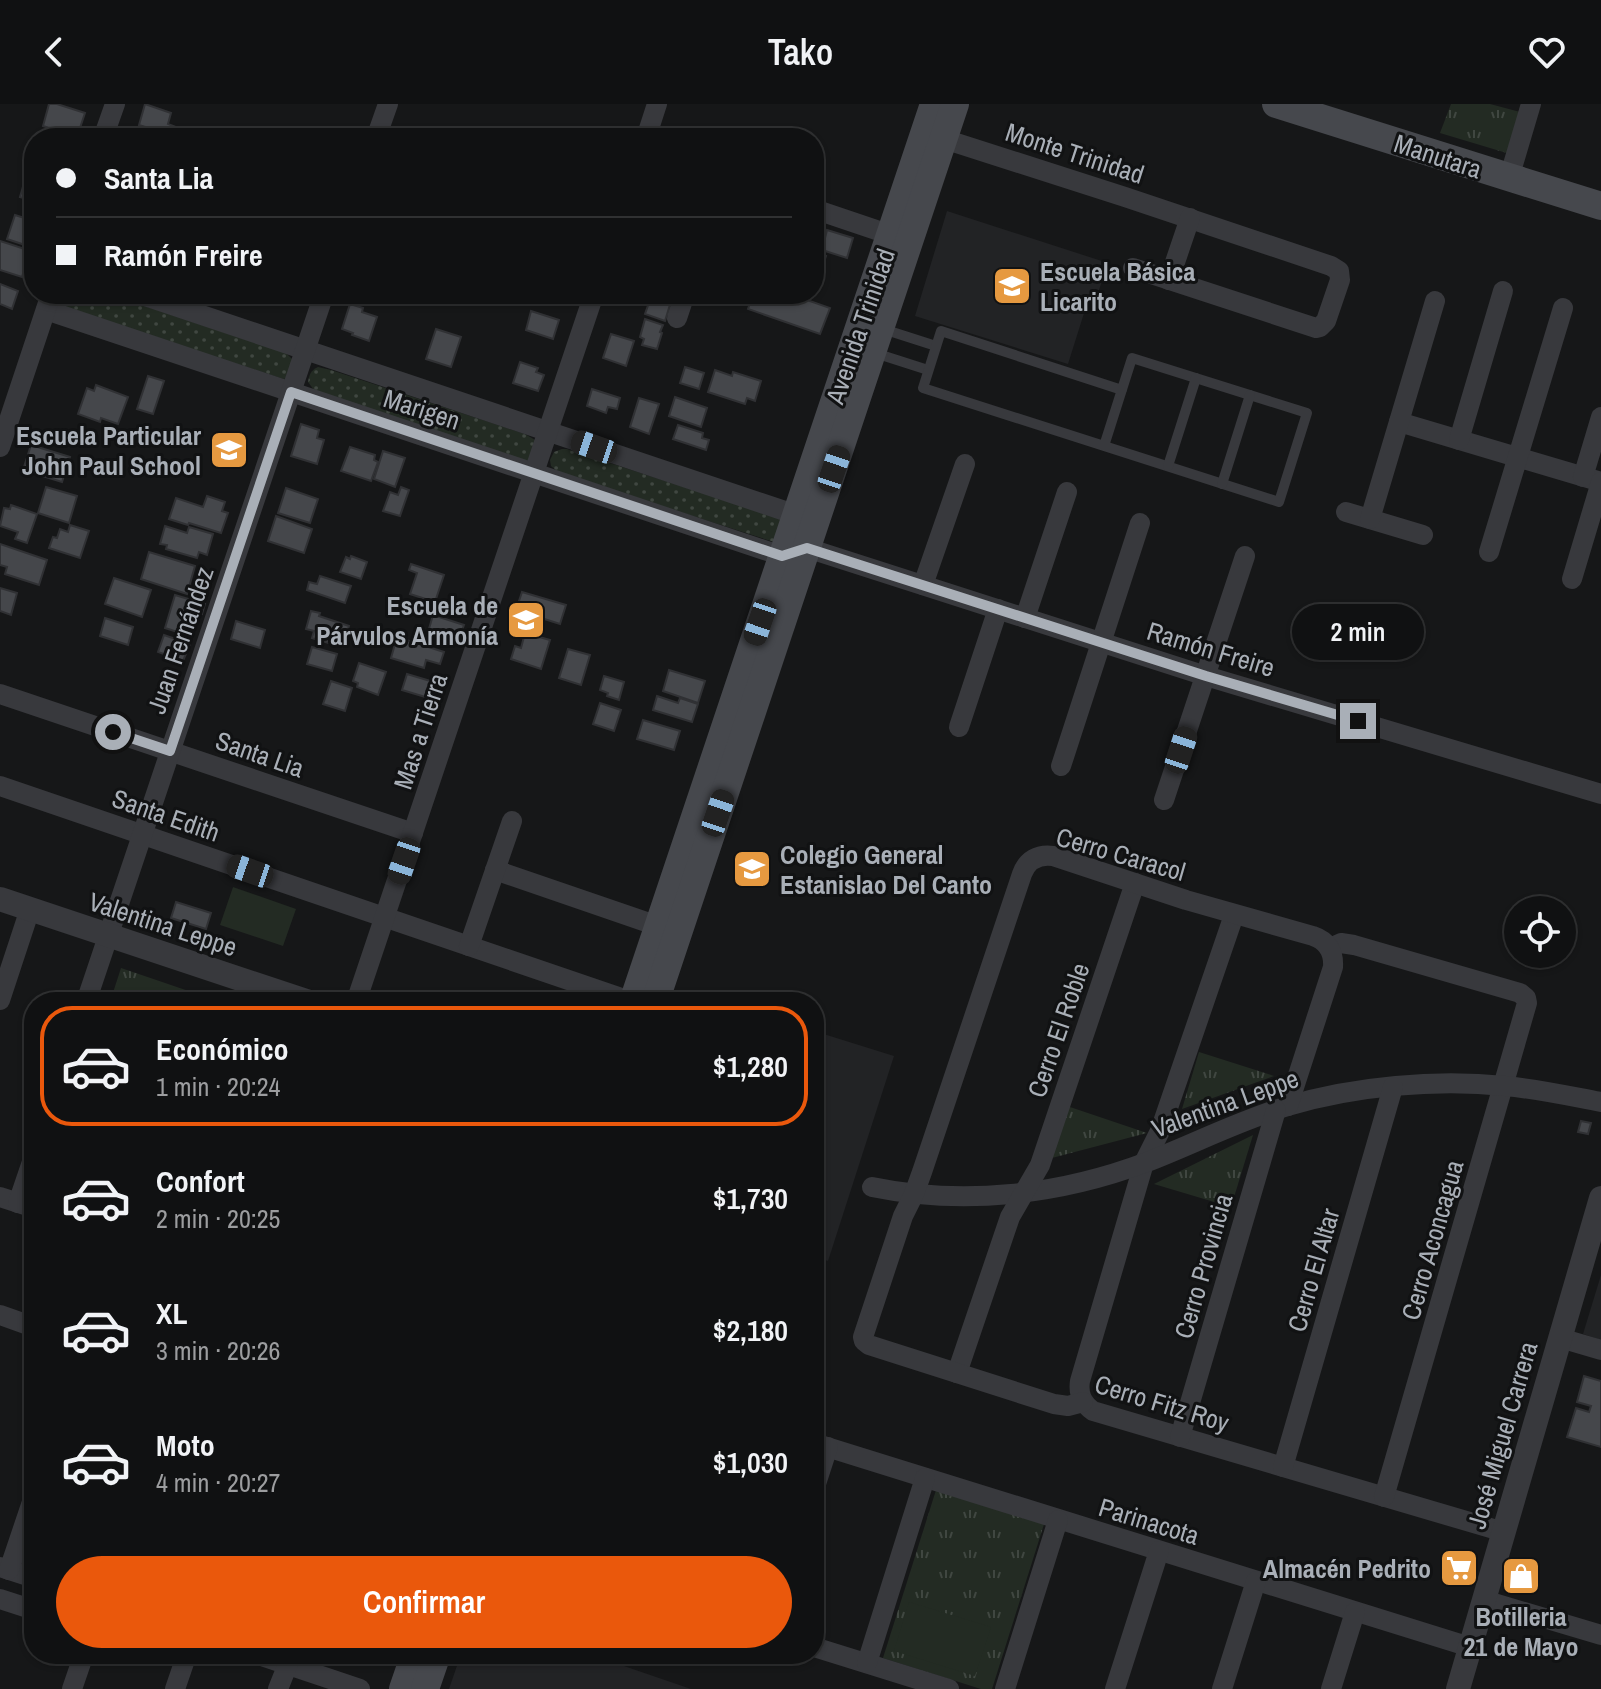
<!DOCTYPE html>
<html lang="es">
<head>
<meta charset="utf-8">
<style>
	body { margin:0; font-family:"Archivo Narrow",sans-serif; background:#191a1b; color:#f1f3f6; height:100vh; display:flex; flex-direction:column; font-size:30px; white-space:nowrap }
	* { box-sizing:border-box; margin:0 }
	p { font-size:26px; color:#9c9d9f }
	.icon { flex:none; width:44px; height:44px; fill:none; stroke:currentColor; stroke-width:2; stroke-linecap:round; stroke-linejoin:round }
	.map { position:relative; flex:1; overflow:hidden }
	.sheet { position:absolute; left:24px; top:888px; width:800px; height:672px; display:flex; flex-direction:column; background:#101112; border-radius:32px; box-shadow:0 2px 6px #0004,0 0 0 2px #303132 }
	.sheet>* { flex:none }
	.hud { position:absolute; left:24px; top:24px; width:800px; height:176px; border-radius:32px; box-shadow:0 2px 6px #0004,0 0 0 2px #303132; display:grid; align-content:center; height:176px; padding:0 32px; background:#101112 }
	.tools { position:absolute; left:1504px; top:792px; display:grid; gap:16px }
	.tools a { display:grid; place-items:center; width:72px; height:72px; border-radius:50%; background:#101112; box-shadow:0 2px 6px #0004,0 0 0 2px #303132; font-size:40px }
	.end { position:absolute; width:36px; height:36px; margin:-18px; border:10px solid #a9afb7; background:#111; box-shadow:0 0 0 4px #111 }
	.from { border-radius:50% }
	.bubble { position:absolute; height:56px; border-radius:28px; background:#101112; box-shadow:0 2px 6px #0004,0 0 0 2px #303132; font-size:26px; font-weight:600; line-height:56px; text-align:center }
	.car { position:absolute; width:24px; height:48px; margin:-24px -12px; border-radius:10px; box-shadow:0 0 6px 2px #0007; background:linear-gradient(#222 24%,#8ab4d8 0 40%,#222 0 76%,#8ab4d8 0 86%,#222 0) }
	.hud b { display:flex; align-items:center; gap:28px; height:76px; font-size:30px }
	.hud b+b { border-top:2px solid #303132 }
	.hud i { width:20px; height:20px; background:#f1f3f6 }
	ul { padding:14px 0 0; list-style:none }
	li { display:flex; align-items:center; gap:24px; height:120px; margin:0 16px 12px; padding:0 16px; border:4px solid transparent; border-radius:32px }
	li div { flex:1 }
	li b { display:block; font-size:30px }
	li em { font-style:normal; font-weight:600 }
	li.current { border-color:#ea580c }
	li>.icon { width:72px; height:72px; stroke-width:1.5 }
	.primary-button { display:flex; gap:16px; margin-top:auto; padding:16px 32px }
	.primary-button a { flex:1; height:92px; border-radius:48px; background:#ea580c; color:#fff; font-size:32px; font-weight:600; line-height:92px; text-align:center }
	header { display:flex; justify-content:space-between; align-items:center; height:104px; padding:0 32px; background:#101112; font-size:36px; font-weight:600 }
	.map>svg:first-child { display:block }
	.built { fill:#222325 }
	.grass { fill:url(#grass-dots) }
	.park { fill:url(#park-tufts) }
	.garden { fill:#232b23 }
	.building { fill:#45474b; stroke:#303134; stroke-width:2 }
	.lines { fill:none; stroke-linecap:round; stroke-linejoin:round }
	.service { stroke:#38393d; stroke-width:10 }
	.minor { stroke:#38393d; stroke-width:20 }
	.tertiary { stroke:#38393d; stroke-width:24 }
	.secondary { stroke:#46484d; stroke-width:28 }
	.route { stroke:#a9afb7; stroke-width:10 }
	.labels { text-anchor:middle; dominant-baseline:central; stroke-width:6; stroke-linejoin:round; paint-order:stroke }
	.street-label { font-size:26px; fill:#a9afb7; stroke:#111213 }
	.poi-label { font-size:26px; font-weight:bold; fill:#a9afb7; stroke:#111213; text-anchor:end }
</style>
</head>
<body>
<header><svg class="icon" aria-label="back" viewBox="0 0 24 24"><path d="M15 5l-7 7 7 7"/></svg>Tako<svg class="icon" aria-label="heart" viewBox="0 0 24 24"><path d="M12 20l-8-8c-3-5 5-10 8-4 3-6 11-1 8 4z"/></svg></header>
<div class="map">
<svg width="1601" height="1585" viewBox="0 0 1601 1585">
	<defs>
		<pattern id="grass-dots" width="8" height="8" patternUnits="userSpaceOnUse" patternTransform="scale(2)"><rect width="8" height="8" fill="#232b23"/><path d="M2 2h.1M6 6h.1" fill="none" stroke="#404741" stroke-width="1.8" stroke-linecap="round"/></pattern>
		<pattern id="park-tufts" width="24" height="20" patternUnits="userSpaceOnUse" patternTransform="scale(2)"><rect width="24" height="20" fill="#232b23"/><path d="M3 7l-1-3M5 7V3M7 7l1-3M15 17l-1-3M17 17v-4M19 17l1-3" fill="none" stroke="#404741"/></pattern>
	</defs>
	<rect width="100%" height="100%" fill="#161718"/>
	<g class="built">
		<polygon points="947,107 1108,159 1092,207 1085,206 1068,260 915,212"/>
		<polygon points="814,927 894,952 828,1157 814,1152"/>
		<polygon points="1601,1171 1601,1236 1583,1230"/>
		<polygon points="461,1550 589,1550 691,1585 449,1585"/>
	</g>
	<g class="grass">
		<polygon points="63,190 108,190 286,249 294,257 289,273 284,275 71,207 64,201"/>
		<path d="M318,263L331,266L525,330L535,336L530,356L525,357L314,286L308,278C309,271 311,266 318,263Z"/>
		<polygon points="562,345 567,345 785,416 777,439 559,369 551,362 550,356 554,348"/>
	</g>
	<g class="park">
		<polygon points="1451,0 1490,0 1520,8 1510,50 1440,29"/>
		<polygon points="121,864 212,895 211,898 110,898"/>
		<polygon points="1199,948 1274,972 1182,1005"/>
		<polygon points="1067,1002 1147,1029 1048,1055"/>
		<polygon points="1253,1031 1231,1103 1154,1080"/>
		<polygon points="937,1383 1045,1417 992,1585 981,1585 883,1554"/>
	</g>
	<g class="garden">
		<polygon points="233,783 296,805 283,842 220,821"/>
		<polygon points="909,1498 991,1523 975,1572 894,1547"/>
	</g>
	<g class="building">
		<polygon points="49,0 57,0 85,9 77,33 43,22"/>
		<polygon points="145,0 171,9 168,20 176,23 173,32 139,21"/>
		<polygon points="26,72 34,75 34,97 20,93"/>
		<polygon points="15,111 34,117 34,144 7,135"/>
		<polygon points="827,126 853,134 847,154 822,146"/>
		<polygon points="0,137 34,148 34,163 26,160 22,173 0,166"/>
		<polygon points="814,148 826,152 813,193 806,190 814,190"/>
		<polygon points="0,180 18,187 12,205 0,200"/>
		<polygon points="540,190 567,190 565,198"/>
		<polygon points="753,190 790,190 830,204 820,230 748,205"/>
		<polygon points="661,191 672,194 665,217 645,210 651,193 660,196"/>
		<polygon points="350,200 363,204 362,208 377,213 369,237 352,231 353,229 342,225"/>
		<polygon points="531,207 559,216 553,235 526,226"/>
		<polygon points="645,215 663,221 660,228 662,229 657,245 642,241 644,235 640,233"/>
		<polygon points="436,225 461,233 451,263 426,255"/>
		<polygon points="611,230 634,237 626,262 603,254"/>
		<polygon points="520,258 538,264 536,268 544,271 538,287 513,279"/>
		<polygon points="685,263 704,269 699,285 680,279"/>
		<polygon points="715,266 732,272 733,268 761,277 755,297 747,294 745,300 708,288"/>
		<polygon points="148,272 164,277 153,310 137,305"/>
		<polygon points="96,281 128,293 118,320 101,314 100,318 78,310 87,284 94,287"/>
		<polygon points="592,285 620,294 617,305 608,303 606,309 587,302"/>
		<polygon points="675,293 707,304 701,323 669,312"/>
		<polygon points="639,294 659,300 649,330 630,323"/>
		<polygon points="301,320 319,326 317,334 324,336 317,360 291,352"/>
		<polygon points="678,321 703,329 702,334 709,336 706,346 673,335"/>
		<polygon points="31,341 70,353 62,378 23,366"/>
		<polygon points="350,343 375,351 374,356 378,358 371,377 341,367"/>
		<polygon points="383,347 405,354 395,383 374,375"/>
		<polygon points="46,383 77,392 69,419 38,409"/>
		<polygon points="401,383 409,386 400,412 383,407 390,388 398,391"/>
		<polygon points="286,384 318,395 310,419 278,409"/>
		<polygon points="207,392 225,398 222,407 228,409 221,429 189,419 188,421 169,415 176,394 203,403"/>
		<polygon points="11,401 37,410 27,439 15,435 18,428 0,422 4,404 10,405"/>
		<polygon points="276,412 312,425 304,449 268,437"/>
		<polygon points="70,421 89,427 80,454 49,444 53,433 57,434 60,425 68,428"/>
		<polygon points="165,422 187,429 189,423 213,430 207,451 199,448 197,454 166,445 167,441 160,440"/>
		<polygon points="0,440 47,456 39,481 5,470 7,463 0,461"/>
		<polygon points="149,448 195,462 187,490 141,475"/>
		<polygon points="351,452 367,458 361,475 340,468 346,453 350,455"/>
		<polygon points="411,460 444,471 435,498 410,490 417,469 409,466"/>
		<polygon points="320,472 351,482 345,499 307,486 309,478 317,480"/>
		<polygon points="114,474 151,486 142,513 105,500"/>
		<polygon points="0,484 17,489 11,511 0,507"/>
		<polygon points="522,488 566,501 560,520 516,506"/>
		<polygon points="175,491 205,500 202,510 194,507 187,531 165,524"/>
		<polygon points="311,507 320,509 319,512 349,522 342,543 312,534 314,527 306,525"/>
		<polygon points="433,511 464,521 459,535 448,532 445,541 426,535"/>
		<polygon points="105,514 133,523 128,541 100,532"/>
		<polygon points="236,517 265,526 260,544 231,535"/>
		<polygon points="525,529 550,536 541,565 511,555 515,542 521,544"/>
		<polygon points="164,531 190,540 183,557 158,548"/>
		<polygon points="397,533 444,548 440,560 426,556 424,564 391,554"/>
		<polygon points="312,543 337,550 332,567 307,560"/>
		<polygon points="568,545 590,551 581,581 559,574"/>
		<polygon points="359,559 386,568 378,591 357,583 358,579 353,577"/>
		<polygon points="669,566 705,577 698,599 663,587"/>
		<polygon points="407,570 437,579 432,595 402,586"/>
		<polygon points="604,572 624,578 619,596 607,592 608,589 600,586"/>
		<polygon points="331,577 352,584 345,607 323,600"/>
		<polygon points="657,592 678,599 680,594 698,600 692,618 653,606"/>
		<polygon points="600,599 621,606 614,627 593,620"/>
		<polygon points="643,616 680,627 674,646 637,635"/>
		<polygon points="176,798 211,809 206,825 171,814"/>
		<polygon points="1581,1017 1591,1019 1588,1030 1578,1028"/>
		<polygon points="1584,1272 1601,1277 1601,1343 1567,1333 1576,1304 1589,1308 1591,1302 1577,1298"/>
		<polygon points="1456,1456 1467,1459 1463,1472 1452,1468"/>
		<polygon points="1514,1464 1532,1469 1527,1486 1515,1482 1511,1475"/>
	</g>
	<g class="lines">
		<g class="service">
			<polyline points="883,225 936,242"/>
			<polyline points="875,249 928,266"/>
			<polyline points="1104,342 1132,254 1307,309 1279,398 923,284 941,227 1122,286"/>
			<polyline points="1168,362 1196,274"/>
			<polyline points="1222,380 1250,291"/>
		</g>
		<g class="minor">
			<polyline points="103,34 115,0"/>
			<polyline points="376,34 388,0"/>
			<polyline points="646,34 657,0"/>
			<polyline points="944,35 1125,93 1331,162 1339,167 1340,176 1326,217 1320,223 1316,224 1133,164"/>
			<polyline points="1509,74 1531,0"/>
			<polyline points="814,105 891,131"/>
			<polyline points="1169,176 1190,114"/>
			<polyline points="139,190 785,407 796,411 799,421"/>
			<polyline points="46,206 782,452 807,444 1206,572 1601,690"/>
			<polyline points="677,214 685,190"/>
			<polyline points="1399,318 1601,378"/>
			<polyline points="1459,336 1503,187"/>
			<polyline points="0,343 51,190"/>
			<polyline points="1583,373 1601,313"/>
			<polyline points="1346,408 1423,431"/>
			<polyline points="1370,415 1435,197"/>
			<polyline points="1489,448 1563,204"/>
			<polyline points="1572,475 1601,378"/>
			<polyline points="923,481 965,360"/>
			<polyline points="1025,514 1067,388"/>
			<polyline points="0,590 413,729"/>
			<polyline points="959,623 998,505"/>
			<polyline points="1061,662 1140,419"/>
			<polyline points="0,682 633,898"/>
			<polyline points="1164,696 1245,452"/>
			<polyline points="495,766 658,822"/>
			<path d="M1234,811L1160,1027L1144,1059L1080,1277C1078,1290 1082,1299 1093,1307L1504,1428"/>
			<polyline points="469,842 512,717"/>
			<polyline points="1330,844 1341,839 1354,841 1520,889 1526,894 1527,899 1384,1393"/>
			<polyline points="0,896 30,805"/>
			<polyline points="86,898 324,190"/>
			<polyline points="356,898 594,190"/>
			<path d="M872,1083C964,1102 1059,1091 1147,1058C1194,1040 1240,1016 1288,1002C1355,982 1436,975 1505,982C1538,985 1569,992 1601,998"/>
			<polyline points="0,1093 34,1104"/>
			<polyline points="18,1099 34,1052"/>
			<polyline points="0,1211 34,1223"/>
			<polyline points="1560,1234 1601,1246"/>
			<polyline points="957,1269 1010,1113 1040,1061 1135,779"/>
			<path d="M1083,1298L1068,1302L1054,1300L869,1241L864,1237L863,1233L903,1112L914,1090L922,1068L1022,770C1027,756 1038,750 1053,752L1186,796L1313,832C1328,837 1334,848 1333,863L1288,1002"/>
			<polyline points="1180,1333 1276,1006"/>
			<polyline points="814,1339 1470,1543"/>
			<polyline points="1283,1363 1393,983"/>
			<polyline points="814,1386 828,1343"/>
			<polyline points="0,1463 34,1474"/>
			<polyline points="9,1466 34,1392"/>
			<polyline points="0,1495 34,1506"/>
			<polyline points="1484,1496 1601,1531"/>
			<polyline points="814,1543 949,1585"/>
			<polyline points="256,1550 360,1585"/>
			<polyline points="867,1559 925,1374"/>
			<polyline points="72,1585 84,1550"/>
			<polyline points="175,1585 187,1550"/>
			<polyline points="278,1585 292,1550"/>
			<polyline points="1005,1585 1058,1416"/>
			<polyline points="1115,1585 1159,1447"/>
			<polyline points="1222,1585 1256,1477"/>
			<polyline points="1331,1585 1355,1508"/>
		</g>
		<g class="tertiary">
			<polyline points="0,795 309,898"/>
			<polyline points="1458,1585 1601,1094"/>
		</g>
		<g class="secondary">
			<polyline points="1276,0 1601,102"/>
			<polyline points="633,898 934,0"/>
			<polyline points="655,898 955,0"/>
			<polyline points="403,1585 415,1550"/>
			<polyline points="425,1585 437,1550"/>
		</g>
	</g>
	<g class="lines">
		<polyline class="route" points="113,628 170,647 291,288 782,452 807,444 1206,572 1358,617"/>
	</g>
	<defs>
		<symbol id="school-square" viewBox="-11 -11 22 22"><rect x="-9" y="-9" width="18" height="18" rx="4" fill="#e69940" stroke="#111213"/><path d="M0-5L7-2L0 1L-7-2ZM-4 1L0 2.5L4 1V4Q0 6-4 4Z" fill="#fff"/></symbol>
		<symbol id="supermarket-square" viewBox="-11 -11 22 22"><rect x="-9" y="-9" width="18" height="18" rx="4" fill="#e69940" stroke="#111213"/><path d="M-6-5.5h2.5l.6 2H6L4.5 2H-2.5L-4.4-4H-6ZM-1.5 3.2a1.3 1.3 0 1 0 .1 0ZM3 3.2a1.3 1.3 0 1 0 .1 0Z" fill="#fff"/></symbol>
		<symbol id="shop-square" viewBox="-11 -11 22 22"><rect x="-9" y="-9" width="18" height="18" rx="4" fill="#e69940" stroke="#111213"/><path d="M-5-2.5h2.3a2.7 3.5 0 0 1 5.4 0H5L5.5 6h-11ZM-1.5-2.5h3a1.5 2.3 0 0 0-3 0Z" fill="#fff"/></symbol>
	</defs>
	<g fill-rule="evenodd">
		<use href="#school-square" x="990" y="160" width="44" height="44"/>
		<use href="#school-square" x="207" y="324" width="44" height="44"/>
		<use href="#school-square" x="504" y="494" width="44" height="44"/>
		<use href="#school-square" x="730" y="743" width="44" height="44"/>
		<use href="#supermarket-square" x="1437" y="1442" width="44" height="44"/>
		<use href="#shop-square" x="1499" y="1450" width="44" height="44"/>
	</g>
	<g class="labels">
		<g class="street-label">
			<text transform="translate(1075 49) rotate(18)">Monte Trinidad</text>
			<text transform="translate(1438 52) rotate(18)">Manutara</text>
			<text transform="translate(860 222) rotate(-71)">Avenida Trinidad</text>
			<text transform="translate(422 305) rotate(18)">Marigen</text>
			<text transform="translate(180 536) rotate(-71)">Juan Fernández</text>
			<text transform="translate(1211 545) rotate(17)">Ramón Freire</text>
			<text transform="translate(420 627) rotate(-72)">Mas a Tierra</text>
			<text transform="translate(260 650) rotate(19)">Santa Lia</text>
			<text transform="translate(166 711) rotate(19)">Santa Edith</text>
			<text transform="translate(1121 750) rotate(16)">Cerro Caracol</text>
			<text transform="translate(163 820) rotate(18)">Valentina Leppe</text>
			<text transform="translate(1058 926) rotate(-71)">Cerro El Roble</text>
			<text transform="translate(1225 999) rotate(-20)">Valentina Leppe</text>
			<text transform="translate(1432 1136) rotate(-74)">Cerro Aconcagua</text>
			<text transform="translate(1203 1162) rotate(-74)">Cerro Provincia</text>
			<text transform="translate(1313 1166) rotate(-74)">Cerro El Altar</text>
			<text transform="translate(1162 1299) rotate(17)">Cerro Fitz Roy</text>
			<text transform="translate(1502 1331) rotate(-74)">José Miguel Carrera</text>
			<text transform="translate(1149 1417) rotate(17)">Parinacota</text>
		</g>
		<g class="poi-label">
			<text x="1040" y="167" text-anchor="start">Escuela Básica<tspan x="1040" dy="30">Licarito</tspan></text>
			<text x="201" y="331">Escuela Particular<tspan x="201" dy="30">John Paul School</tspan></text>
			<text x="498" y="501">Escuela de<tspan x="498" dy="30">Párvulos Armonía</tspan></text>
			<text x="780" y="750" text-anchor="start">Colegio General<tspan x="780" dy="30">Estanislao Del Canto</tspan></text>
			<text x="1431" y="1464">Almacén Pedrito</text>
			<text x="1521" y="1512" text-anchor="middle">Botilleria<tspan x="1521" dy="30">21 de Mayo</tspan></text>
		</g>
	</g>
</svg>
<div class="tools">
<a><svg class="icon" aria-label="locate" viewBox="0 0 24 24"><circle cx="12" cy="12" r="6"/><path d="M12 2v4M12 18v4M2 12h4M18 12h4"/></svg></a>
</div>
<i class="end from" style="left:113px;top:628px"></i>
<i class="end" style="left:1358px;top:617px"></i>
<div class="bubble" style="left:1292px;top:500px;width:132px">2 min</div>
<i class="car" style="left:594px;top:343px;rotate:289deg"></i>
<i class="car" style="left:834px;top:365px;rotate:19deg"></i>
<i class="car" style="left:760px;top:518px;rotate:199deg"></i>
<i class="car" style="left:1181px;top:646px;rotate:18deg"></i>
<i class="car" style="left:718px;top:709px;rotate:19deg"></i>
<i class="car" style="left:404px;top:757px;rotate:199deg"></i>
<i class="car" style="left:250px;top:767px;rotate:289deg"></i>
<div class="hud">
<b><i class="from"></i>Santa Lia</b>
<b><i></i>Ramón Freire</b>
</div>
<section class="sheet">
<ul>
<li class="current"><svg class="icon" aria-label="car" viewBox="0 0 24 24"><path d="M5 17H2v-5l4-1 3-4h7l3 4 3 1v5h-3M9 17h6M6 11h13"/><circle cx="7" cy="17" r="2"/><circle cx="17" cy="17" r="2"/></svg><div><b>Económico</b><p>1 min · 20:24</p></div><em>$1,280</em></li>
<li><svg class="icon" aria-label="car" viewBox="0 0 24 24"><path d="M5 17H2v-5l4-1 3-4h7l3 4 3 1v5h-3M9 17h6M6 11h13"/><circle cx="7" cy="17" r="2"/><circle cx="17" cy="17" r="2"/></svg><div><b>Confort</b><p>2 min · 20:25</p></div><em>$1,730</em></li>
<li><svg class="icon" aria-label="car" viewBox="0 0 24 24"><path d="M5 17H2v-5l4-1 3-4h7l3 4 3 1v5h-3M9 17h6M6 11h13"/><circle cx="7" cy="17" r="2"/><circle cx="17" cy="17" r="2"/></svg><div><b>XL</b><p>3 min · 20:26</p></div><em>$2,180</em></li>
<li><svg class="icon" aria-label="car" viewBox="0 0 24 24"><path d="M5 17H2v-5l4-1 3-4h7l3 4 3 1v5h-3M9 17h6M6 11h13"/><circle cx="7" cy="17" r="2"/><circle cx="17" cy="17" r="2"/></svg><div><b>Moto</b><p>4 min · 20:27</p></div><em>$1,030</em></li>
</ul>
<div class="primary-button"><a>Confirmar</a></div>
</section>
</div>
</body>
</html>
